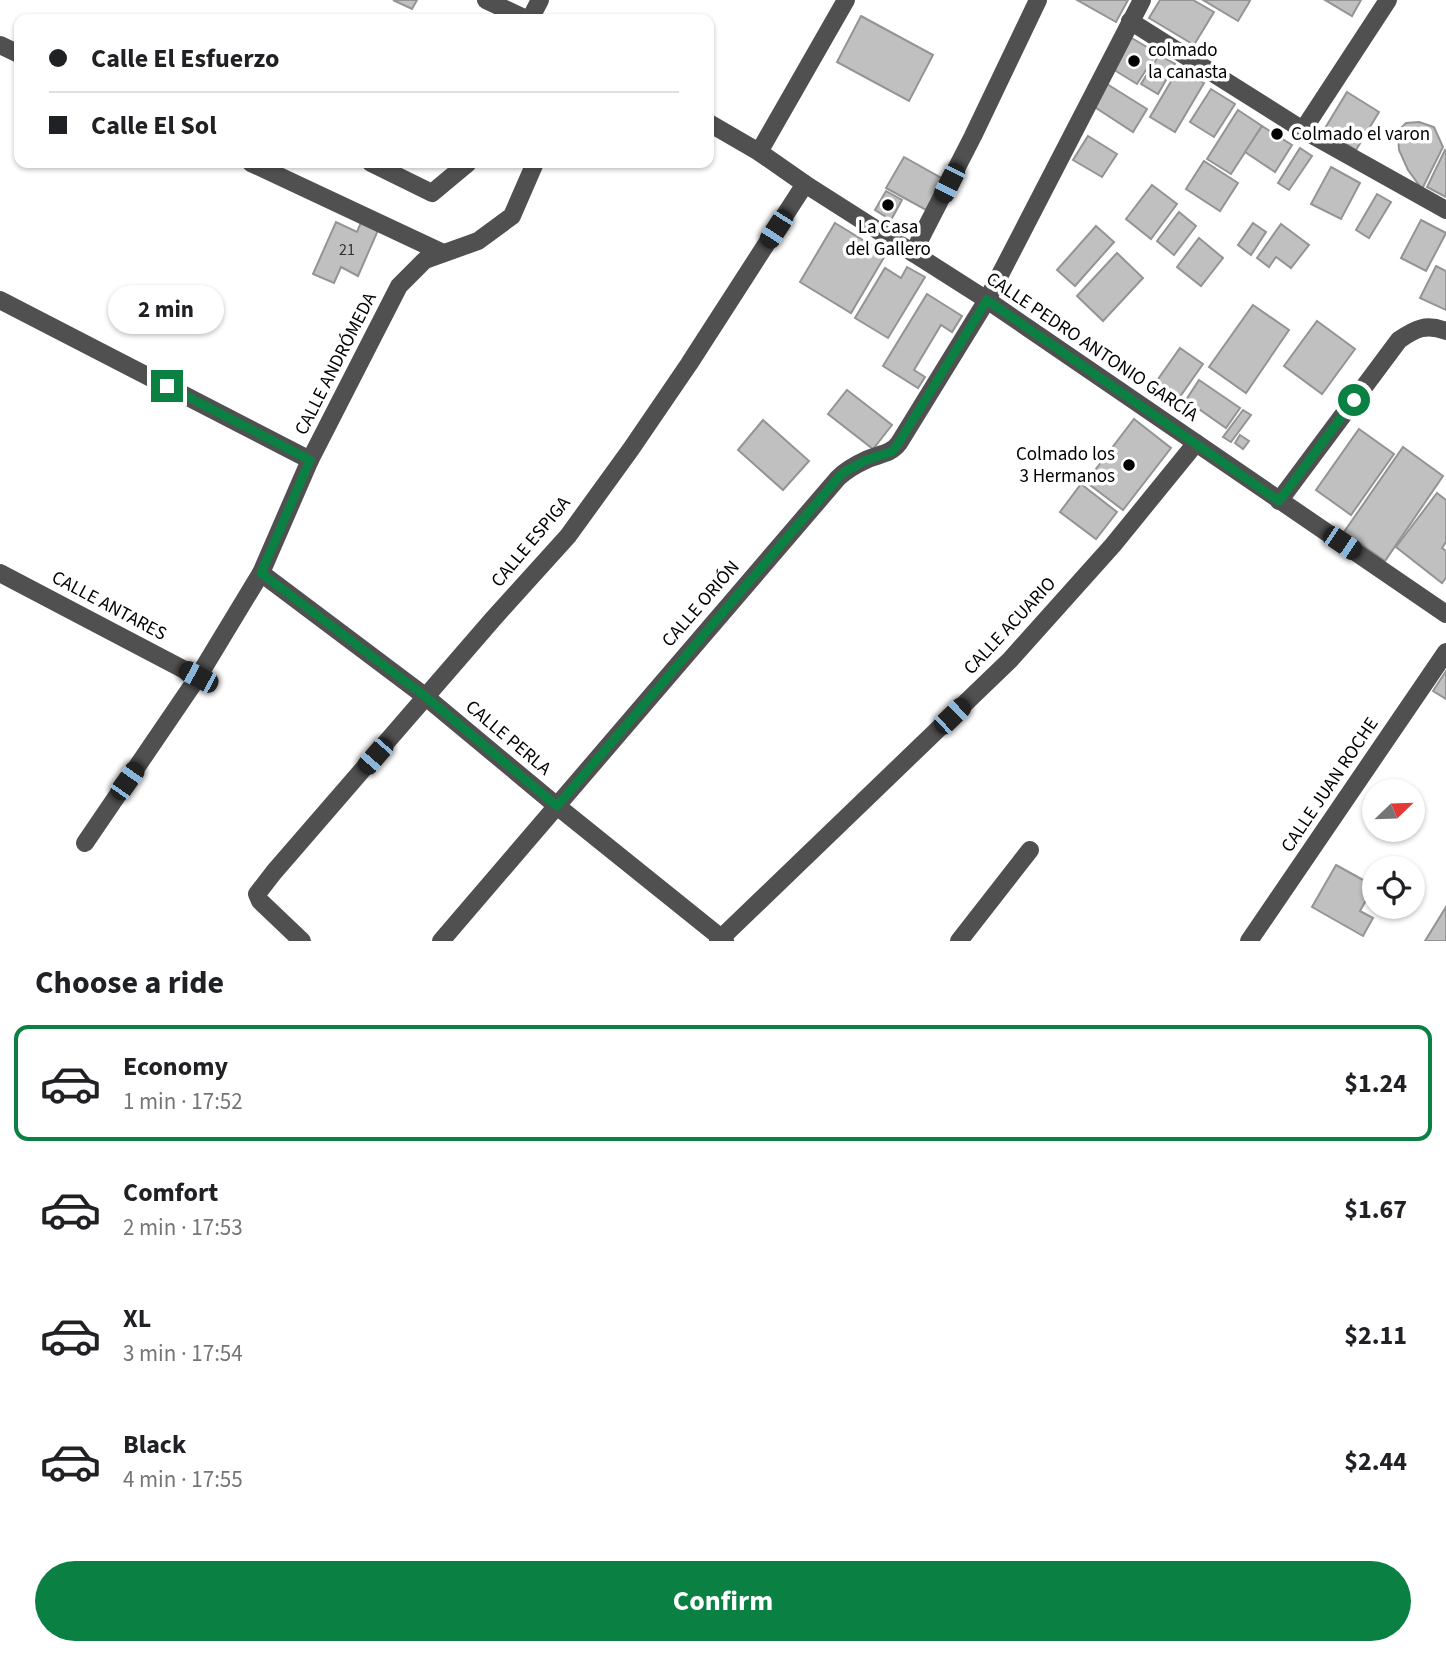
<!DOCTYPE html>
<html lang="en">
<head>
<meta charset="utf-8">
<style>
	body { margin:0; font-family:"Source Sans 3",sans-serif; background:#f2f2f2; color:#202124; height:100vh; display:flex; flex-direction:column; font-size:26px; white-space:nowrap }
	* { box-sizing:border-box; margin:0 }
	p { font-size:23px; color:#757577 }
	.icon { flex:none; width:38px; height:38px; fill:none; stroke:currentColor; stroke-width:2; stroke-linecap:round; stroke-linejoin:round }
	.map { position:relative; height:941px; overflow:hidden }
	.side { display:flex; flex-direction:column; background:#fff; flex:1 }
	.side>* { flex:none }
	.top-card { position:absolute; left:14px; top:14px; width:700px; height:154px; border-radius:14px; box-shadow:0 2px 5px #0004; display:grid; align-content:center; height:154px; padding:0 35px; background:#fff }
	.needle { width:46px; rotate:67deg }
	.buttons { position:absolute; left:1362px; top:779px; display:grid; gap:14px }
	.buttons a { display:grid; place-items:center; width:63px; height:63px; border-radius:50%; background:#fff; box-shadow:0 2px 5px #0004; font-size:35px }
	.end { position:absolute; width:32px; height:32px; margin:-16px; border:9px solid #0b8043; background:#fff; box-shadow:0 0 0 4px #fff }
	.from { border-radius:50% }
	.bubble { position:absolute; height:49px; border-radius:24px; background:#fff; box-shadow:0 2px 5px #0004; font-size:23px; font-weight:700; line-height:49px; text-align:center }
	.car { position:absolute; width:21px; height:42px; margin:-21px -10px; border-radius:9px; box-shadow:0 0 5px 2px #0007; background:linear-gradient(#222 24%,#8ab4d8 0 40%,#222 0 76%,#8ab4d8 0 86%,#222 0) }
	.top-card b { display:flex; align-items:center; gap:24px; height:66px; font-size:26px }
	.top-card b+b { border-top:2px solid #e0e0e0 }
	.top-card i { width:18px; height:18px; background:#202124 }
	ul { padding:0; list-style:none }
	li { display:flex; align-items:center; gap:21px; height:116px; margin:0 14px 10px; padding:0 21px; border:4px solid transparent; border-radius:14px }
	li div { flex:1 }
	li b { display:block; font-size:26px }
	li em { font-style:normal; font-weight:700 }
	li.on { border-color:#0b8043 }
	li>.icon { width:63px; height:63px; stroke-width:1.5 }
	h2 { padding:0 35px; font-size:32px; line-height:84px }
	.button { display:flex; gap:14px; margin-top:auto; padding:14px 35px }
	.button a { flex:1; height:80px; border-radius:42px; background:#0b8043; color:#fff; font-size:28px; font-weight:700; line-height:80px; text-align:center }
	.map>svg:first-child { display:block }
	.building { fill:#c0c0c0; stroke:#949494; stroke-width:2 }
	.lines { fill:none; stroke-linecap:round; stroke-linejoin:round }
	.minor { stroke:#505050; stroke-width:18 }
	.route { stroke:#0b8043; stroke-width:9 }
	.poi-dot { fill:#000; stroke:#fff; stroke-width:2.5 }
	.labels { text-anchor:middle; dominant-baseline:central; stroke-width:7; stroke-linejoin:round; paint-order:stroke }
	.number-label { font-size:16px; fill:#303030 }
	.poi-label { font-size:19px; fill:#000; stroke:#fff; text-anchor:start }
	.street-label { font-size:19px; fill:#000; stroke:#fff }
</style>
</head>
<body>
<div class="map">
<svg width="1446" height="941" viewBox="0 0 1446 941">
	<rect width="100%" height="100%" fill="#fff"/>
	<g class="building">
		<polygon points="393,0 417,0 412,9"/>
		<polygon points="1077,0 1128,0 1116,22"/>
		<polygon points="1160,0 1193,0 1214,12 1194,45 1149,18"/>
		<polygon points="1203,0 1248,0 1250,1 1238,21"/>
		<polygon points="1325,0 1361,0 1352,16"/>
		<polygon points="861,16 933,55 909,101 837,62"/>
		<polygon points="1130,37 1157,53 1137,84 1111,68"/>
		<polygon points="1159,55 1175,64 1158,94 1141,84"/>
		<polygon points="1179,68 1204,83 1175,132 1150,117"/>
		<polygon points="1107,84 1147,109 1133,132 1093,106"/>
		<polygon points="1211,89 1235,104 1214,137 1190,122"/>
		<polygon points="1347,92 1379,112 1356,150 1324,130"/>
		<polygon points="1238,110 1262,126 1231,174 1207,159"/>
		<polygon points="1419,122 1434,127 1443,147 1422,189 1408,170 1399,150 1398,135 1400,129 1406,123"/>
		<polygon points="1262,126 1292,145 1275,172 1245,152"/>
		<polygon points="1088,136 1117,154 1102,177 1073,160"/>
		<polygon points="1300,148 1312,156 1289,190 1278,183"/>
		<polygon points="1445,150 1446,151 1446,197 1427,187"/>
		<polygon points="904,157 943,179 926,210 886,188"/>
		<polygon points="1204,161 1238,183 1220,211 1186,189"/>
		<polygon points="1331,167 1360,183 1341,219 1311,204"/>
		<polygon points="1152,185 1177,204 1151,239 1126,219"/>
		<polygon points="886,191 902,200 891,220 875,210"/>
		<polygon points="1377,194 1391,202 1369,238 1356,230"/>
		<polygon points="1179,212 1196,226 1174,255 1157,241"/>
		<polygon points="362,220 379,228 358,276 341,267 334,283 313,274 336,222 357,232"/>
		<polygon points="1421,220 1446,233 1426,271 1401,258"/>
		<polygon points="835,223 886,254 851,313 800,282"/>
		<polygon points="1253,223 1266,232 1251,255 1238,245"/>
		<polygon points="1281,224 1309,245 1291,268 1276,257 1269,267 1257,258"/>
		<polygon points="1096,226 1114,242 1075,286 1057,270"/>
		<polygon points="1199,238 1223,258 1201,286 1177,267"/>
		<polygon points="1117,253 1143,278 1103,321 1077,296"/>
		<polygon points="1436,266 1446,271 1446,310 1420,298"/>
		<polygon points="907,267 925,277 888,338 855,318 885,268 901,278"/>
		<polygon points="927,294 962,316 952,332 941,325 914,370 925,377 918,388 883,366"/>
		<polygon points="1253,305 1289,330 1246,393 1209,367"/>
		<polygon points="1317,321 1355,349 1322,394 1284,366"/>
		<polygon points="1180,348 1203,364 1179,398 1156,382"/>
		<polygon points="1199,380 1240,408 1226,428 1186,400"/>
		<polygon points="847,390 892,425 873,449 828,414"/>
		<polygon points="1243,410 1251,415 1231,442 1223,437"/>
		<polygon points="1134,419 1171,448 1123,510 1086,482"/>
		<polygon points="763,420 809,461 783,490 738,450"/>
		<polygon points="1359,429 1394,454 1351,515 1316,490"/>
		<polygon points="1240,435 1249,441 1243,449 1235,443"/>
		<polygon points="1403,447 1443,476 1385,561 1344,532"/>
		<polygon points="1081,484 1117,512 1096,539 1060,512"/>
		<polygon points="1437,493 1446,500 1446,542 1442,548 1446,551 1446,578 1442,583 1396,547"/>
		<polygon points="1446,671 1446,699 1433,691"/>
		<polygon points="1336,865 1374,886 1360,911 1373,918 1363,936 1312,907"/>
		<polygon points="1446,907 1446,941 1425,941"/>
	</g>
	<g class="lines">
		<g class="minor">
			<polyline points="486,0 526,19"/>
			<polyline points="530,19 540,0"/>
			<polyline points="1130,21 1303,130 1446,210"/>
			<polyline points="0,45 19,54"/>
			<polyline points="709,123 759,152 805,184 987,300 1446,614"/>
			<polyline points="1303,130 1388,0"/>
			<polyline points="759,152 846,0"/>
			<polyline points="251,163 443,253"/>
			<polyline points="371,163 432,193 468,163"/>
			<polyline points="913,253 973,136 1038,0"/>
			<polyline points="0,300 310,460"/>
			<path d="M1279,501L1399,340C1415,329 1426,323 1446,331"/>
			<polyline points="0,573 198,677"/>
			<polyline points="261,573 426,697 557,806 725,941"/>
			<polyline points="85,843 198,677 261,573 310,460 399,286 425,260 478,241 512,216 535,163"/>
			<polyline points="302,941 260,901 257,894 274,872 493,619 568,536 631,449 689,364 805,184"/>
			<path d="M441,941L838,478C846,470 857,464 868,459C880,454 891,454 899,443L987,300L1142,0"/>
			<polyline points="718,941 1010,660 1113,545 1196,443"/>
			<polyline points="959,941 1030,850"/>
			<polyline points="1249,941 1446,652"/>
		</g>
	</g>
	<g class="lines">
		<polyline class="route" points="167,386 310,460 261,573 426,697 557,806 838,478 844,472 866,460 891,452 896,447 987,300 1279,501 1354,400"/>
	</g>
	<g class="poi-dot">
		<circle cx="1134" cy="61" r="7"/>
		<circle cx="1277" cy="134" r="7"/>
		<circle cx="888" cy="205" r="7"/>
		<circle cx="1129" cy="465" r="7"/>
	</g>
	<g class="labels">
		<g class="number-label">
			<text x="347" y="250">21</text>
		</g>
		<g class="poi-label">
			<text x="1148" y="50">colmado<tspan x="1148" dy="22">la canasta</tspan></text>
			<text x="1291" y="134">Colmado el varon</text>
			<text x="888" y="227" text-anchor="middle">La Casa<tspan x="888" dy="22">del Gallero</tspan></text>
			<text x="1115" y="454" text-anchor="end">Colmado los<tspan x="1115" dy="22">3 Hermanos</tspan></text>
		</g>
		<g class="street-label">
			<text transform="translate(1092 347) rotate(34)">CALLE PEDRO ANTONIO GARCÍA</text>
			<text transform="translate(336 364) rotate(-63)">CALLE ANDRÓMEDA</text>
			<text transform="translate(531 542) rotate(-50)">CALLE ESPIGA</text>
			<text transform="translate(701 604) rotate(-49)">CALLE ORIÓN</text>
			<text transform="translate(109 606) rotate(28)">CALLE ANTARES</text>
			<text transform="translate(1010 626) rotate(-47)">CALLE ACUARIO</text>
			<text transform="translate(508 738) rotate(40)">CALLE PERLA</text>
			<text transform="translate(1330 785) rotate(-56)">CALLE JUAN ROCHE</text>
		</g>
	</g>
</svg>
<div class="buttons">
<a><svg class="needle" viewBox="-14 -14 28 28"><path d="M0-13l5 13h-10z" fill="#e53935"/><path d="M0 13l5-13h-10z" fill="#757577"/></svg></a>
<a><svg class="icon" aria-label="locate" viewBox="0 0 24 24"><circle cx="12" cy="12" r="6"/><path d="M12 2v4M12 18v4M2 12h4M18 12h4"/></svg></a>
</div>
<i class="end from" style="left:1354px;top:400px"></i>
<i class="end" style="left:167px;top:386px"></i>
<div class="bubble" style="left:108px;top:285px;width:116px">2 min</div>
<i class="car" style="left:949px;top:183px;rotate:207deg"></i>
<i class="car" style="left:776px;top:229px;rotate:213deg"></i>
<i class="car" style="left:1342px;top:543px;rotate:124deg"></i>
<i class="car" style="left:198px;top:677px;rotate:298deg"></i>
<i class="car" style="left:952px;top:716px;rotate:46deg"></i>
<i class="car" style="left:375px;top:756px;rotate:221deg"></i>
<i class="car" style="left:127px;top:781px;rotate:35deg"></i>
<div class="top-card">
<b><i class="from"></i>Calle El Esfuerzo</b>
<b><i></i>Calle El Sol</b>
</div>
</div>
<section class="side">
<h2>Choose a ride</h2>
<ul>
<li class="on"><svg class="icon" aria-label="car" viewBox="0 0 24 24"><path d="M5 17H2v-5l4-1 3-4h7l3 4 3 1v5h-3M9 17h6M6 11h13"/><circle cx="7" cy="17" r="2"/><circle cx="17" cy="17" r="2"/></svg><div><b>Economy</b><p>1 min · 17:52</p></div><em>$1.24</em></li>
<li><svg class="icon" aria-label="car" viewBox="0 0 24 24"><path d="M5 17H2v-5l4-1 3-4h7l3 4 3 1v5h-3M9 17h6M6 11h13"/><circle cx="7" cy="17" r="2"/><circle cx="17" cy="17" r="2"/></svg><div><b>Comfort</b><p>2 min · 17:53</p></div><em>$1.67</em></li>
<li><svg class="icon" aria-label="car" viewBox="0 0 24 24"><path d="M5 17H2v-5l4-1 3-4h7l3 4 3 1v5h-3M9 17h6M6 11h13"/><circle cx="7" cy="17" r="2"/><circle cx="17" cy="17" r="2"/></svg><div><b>XL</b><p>3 min · 17:54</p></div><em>$2.11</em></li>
<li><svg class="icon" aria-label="car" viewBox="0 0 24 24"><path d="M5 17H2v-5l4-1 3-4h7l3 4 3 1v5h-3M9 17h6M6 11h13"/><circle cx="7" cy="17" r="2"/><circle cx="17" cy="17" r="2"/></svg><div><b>Black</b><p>4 min · 17:55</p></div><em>$2.44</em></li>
</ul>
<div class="button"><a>Confirm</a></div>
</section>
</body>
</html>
